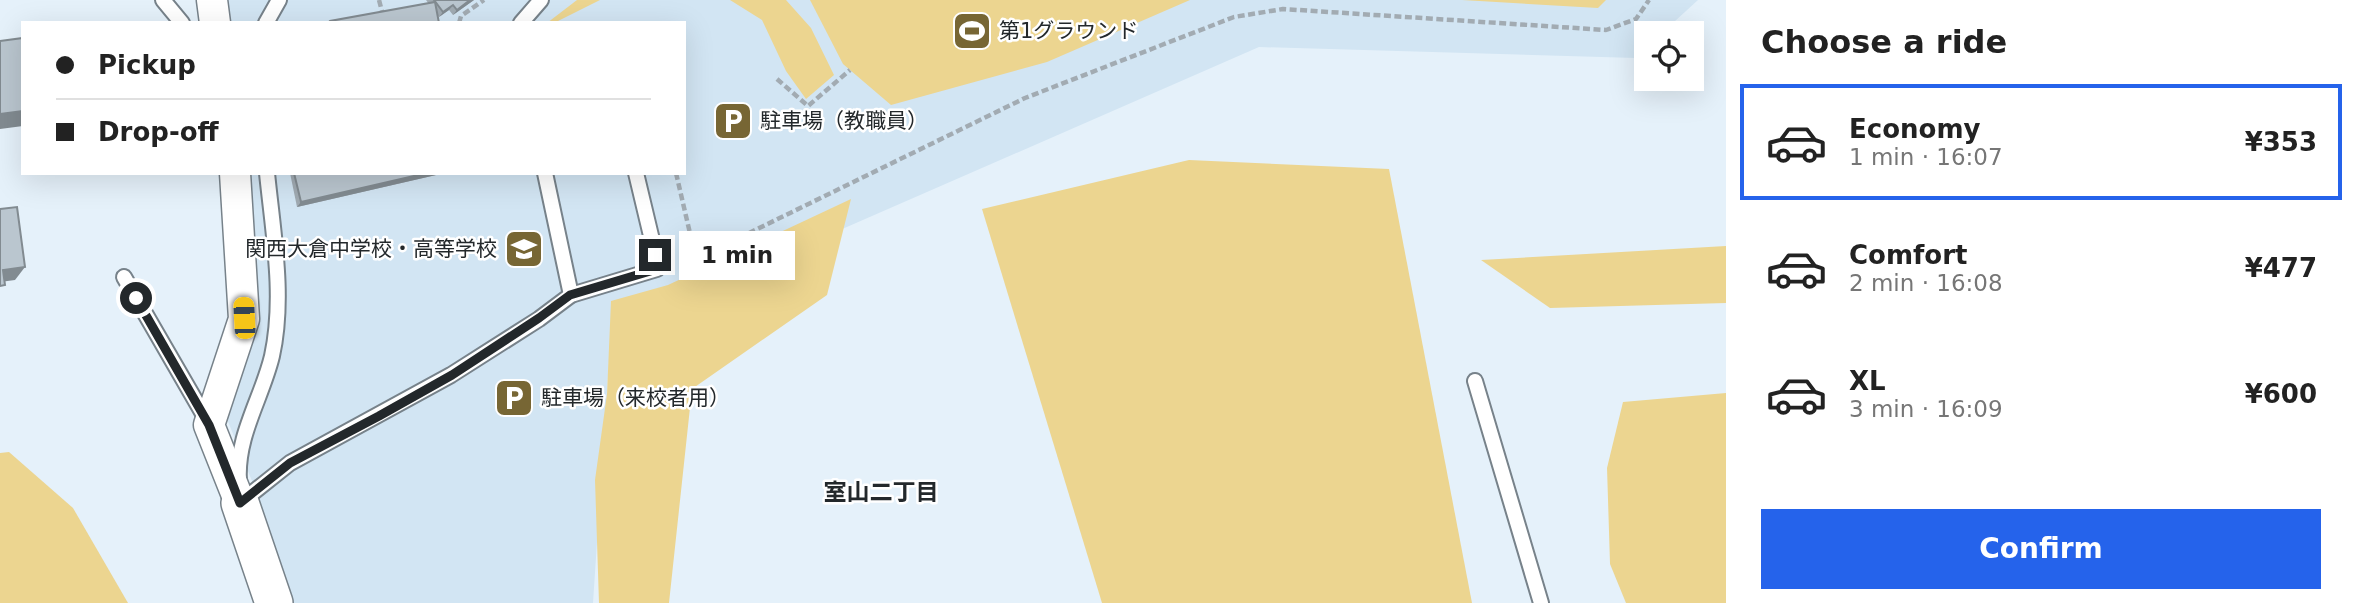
<!DOCTYPE html>
<html lang="en">
<head>
<meta charset="utf-8">
<style>
	body { margin:0; font-family:"DejaVu Sans","Noto Sans JP",sans-serif; background:#f2f2f2; color:#222; height:100vh; display:flex; flex-direction:column; font-size:26px; white-space:nowrap }
	* { box-sizing:border-box; margin:0 }
	p { font-size:23px; color:#767676 }
	.icon { flex:none; width:38px; height:38px; fill:none; stroke:currentColor; stroke-width:2; stroke-linecap:round; stroke-linejoin:round }
	.map { position:relative; flex:1; overflow:hidden }
	.sheet { display:flex; flex-direction:column; background:#fff; width:630px }
	.sheet>* { flex:none }
	.guide { position:absolute; left:21px; top:21px; width:665px; height:154px; border-radius:0px; box-shadow:0 7px 28px #0002; display:grid; align-content:center; height:154px; padding:0 35px; background:#fff }
	.controls { position:absolute; left:1634px; top:21px; display:grid; gap:14px }
	.controls a { display:grid; place-items:center; width:70px; height:70px; border-radius:0px; background:#fff; box-shadow:0 7px 28px #0002; font-size:35px }
	.end { position:absolute; width:32px; height:32px; margin:-16px; border:9px solid #23282b; background:#fff; box-shadow:0 0 0 4px #fff }
	.from { border-radius:50% }
	.bubble { position:absolute; height:49px; border-radius:0px; background:#fff; box-shadow:0 7px 28px #0002; font-size:23px; font-weight:600; line-height:49px; text-align:center }
	.car { position:absolute; width:21px; height:42px; margin:-21px -10px; border-radius:9px; box-shadow:0 0 5px 2px #0007; background:linear-gradient(#f5c518 24%,#345 0 40%,#f5c518 0 76%,#345 0 86%,#f5c518 0) }
	.guide b { display:flex; align-items:center; gap:24px; height:66px; font-size:26px }
	.guide b+b { border-top:2px solid #e0e0e0 }
	.guide i { width:18px; height:18px; background:#222 }
	ul { padding:0; list-style:none }
	li { display:flex; align-items:center; gap:21px; height:116px; margin:0 14px 10px; padding:0 21px; border:4px solid transparent; border-radius:0px }
	li div { flex:1 }
	li b { display:block; font-size:26px }
	li em { font-style:normal; font-weight:600 }
	li.active { border-color:#2563eb }
	li>.icon { width:63px; height:63px; stroke-width:1.5 }
	h2 { padding:0 35px; font-size:32px; line-height:84px }
	.primary-button { display:flex; gap:14px; margin-top:auto; padding:14px 35px }
	.primary-button a { flex:1; height:80px; border-radius:0px; background:#2563eb; color:#fff; font-size:28px; font-weight:600; line-height:80px; text-align:center }
	main { display:flex; flex:1; min-height:0 }
	.map>svg:first-child { display:block }
	.built { fill:#d2e5f3 }
	.green { fill:#ecd590 }
	.lines { fill:none; stroke-linecap:round; stroke-linejoin:round }
	.service-casing { stroke:#77828a; stroke-width:18 }
	.minor-casing { stroke:#77828a; stroke-width:33 }
	.tertiary-casing { stroke:#77828a; stroke-width:40 }
	.path { stroke:#a2abb2; stroke-width:4.5; stroke-dasharray:7 3.5; stroke-linecap:butt }
	.service { stroke:#fff; stroke-width:14 }
	.minor { stroke:#fff; stroke-width:30 }
	.tertiary { stroke:#fff; stroke-width:37 }
	.wall { fill:#a0aab2 }
	.shaded-wall { fill:#828b91 }
	.building { fill:#bac6cf; stroke:#828b91; stroke-width:2 }
	.route { stroke:#23282b; stroke-width:9 }
	.labels { text-anchor:middle; dominant-baseline:central; stroke-width:5; stroke-linejoin:round; paint-order:stroke }
	.poi-label { font-size:21px; fill:#23282b; stroke:#fff; text-anchor:start }
	.neighbourhood-label { font-size:23px; font-weight:bold; fill:#23282b; stroke:#fff }
</style>
</head>
<body>
<main>
<div class="map">
<svg width="1726" height="603" viewBox="0 0 1726 603">
	<rect width="100%" height="100%" fill="#e5f1fa"/>
	<polygon class="built" points="221,0 1698,0 1662,33 1647,33 1647,48 1636,58 1259,47 611,330 593,603 292,603 254,486 227,419 248,173 684,173 684,23 226,23"/>
	<g class="green">
		<polygon points="577,0 600,0 554,23 547,23"/>
		<polygon points="730,0 786,0 811,28 834,75 806,99 786,71 762,20"/>
		<polygon points="810,0 1190,0 1047,62 891,105 843,64"/>
		<polygon points="1462,0 1606,0 1598,8"/>
		<polygon points="1189,160 1389,169 1472,603 1102,603 982,209"/>
		<polygon points="851,199 827,295 692,389 669,603 599,603 595,480 607,394 611,301 668,285"/>
		<polygon points="1726,246 1726,303 1550,308 1481,260"/>
		<polygon points="1726,393 1726,603 1626,603 1610,564 1607,468 1623,402"/>
		<polygon points="9,452 73,508 128,603 0,603 0,453"/>
	</g>
	<g class="lines">
		<defs>
			<g id="service">
				<polyline points="163,0 182,23"/>
				<polyline points="266,23 279,0"/>
				<polyline points="521,23 541,0"/>
				<polyline points="545,173 571,295"/>
				<polyline points="124,277 209,424"/>
				<polyline points="1475,381 1541,603"/>
				<path d="M239,481C236,436 262,398 272,356C285,297 273,233 267,173"/>
				<polyline points="241,502 290,463 451,375 539,319 571,295 657,269 652,240 636,173"/>
			</g>
			<g id="minor">
				<polyline points="212,0 215,23"/>
				<polyline points="235,173 244,319 209,425 240,503"/>
			</g>
			<polyline id="tertiary" points="240,503 274,603"/>
		</defs>
		<use href="#service" class="service-casing"/>
		<use href="#minor" class="minor-casing"/>
		<use href="#tertiary" class="tertiary-casing"/>
		<g class="path">
			<polyline points="379,0 385,23"/>
			<polyline points="459,23 461,16 484,0"/>
			<polyline points="777,79 808,106 850,70"/>
			<polyline points="676,173 696,259 1025,98 1234,17 1283,9 1606,30 1636,19 1649,0"/>
		</g>
		<use href="#service" class="service"/>
		<use href="#minor" class="minor"/>
		<use href="#tertiary" class="tertiary"/>
	</g>
	<g class="wall">
		<polygon points="426,0 474,0 453,15 449,10 439,17"/>
		<polygon points="290,173 438,173 436,175 297,207"/>
	</g>
	<g class="shaded-wall">
		<polygon points="470,0 474,0 453,15 457,10"/>
		<polygon points="453,5 449,10 439,17 443,12"/>
		<polygon points="23,111 23,126 0,129 0,114"/>
		<polygon points="427,173 438,173 436,175 297,207 301,202"/>
		<polygon points="25,267 15,280 0,282 3,270"/>
	</g>
	<g class="building">
		<polygon points="434,0 470,0 457,10 453,5 443,12"/>
		<polygon points="435,2 439,23 328,23 330,21"/>
		<polygon points="23,38 23,111 0,114 0,41"/>
		<polygon points="294,173 427,173 301,202"/>
		<polygon points="17,207 25,267 3,270 5,285 0,286 0,209"/>
	</g>
	<g class="lines">
		<polyline class="route" points="136,298 209,425 240,503 290,463 379,416 452,375 539,318 570,295 657,269 655,255"/>
	</g>
	<defs>
		<symbol id="stadium-square" viewBox="-11 -11 22 22"><rect x="-9" y="-9" width="18" height="18" rx="4" fill="#776634" stroke="#fff"/><path d="M0-5a6.5 5 0 1 0 0 10a6.5 5 0 1 0 0-10ZM-3.5-1.8h7v3.6h-7Z" fill="#fff"/></symbol>
		<symbol id="parking-square" viewBox="-11 -11 22 22"><rect x="-9" y="-9" width="18" height="18" rx="4" fill="#776634" stroke="#fff"/><path d="M-3.5-5.5H1a3.5 3.5 0 0 1 0 7H-1V5.5H-3.5ZM-1-3.4V-.6H.8a1.4 1.4 0 0 0 0-2.8Z" fill="#fff"/></symbol>
		<symbol id="school-square" viewBox="-11 -11 22 22"><rect x="-9" y="-9" width="18" height="18" rx="4" fill="#776634" stroke="#fff"/><path d="M0-5L7-2L0 1L-7-2ZM-4 1L0 2.5L4 1V4Q0 6-4 4Z" fill="#fff"/></symbol>
	</defs>
	<g fill-rule="evenodd">
		<use href="#stadium-square" x="950" y="9" width="44" height="44"/>
		<use href="#parking-square" x="711" y="99" width="44" height="44"/>
		<use href="#school-square" x="502" y="227" width="44" height="44"/>
		<use href="#parking-square" x="492" y="376" width="44" height="44"/>
	</g>
	<g class="labels">
		<g class="poi-label">
			<text x="999" y="31">第1グラウンド</text>
			<text x="760" y="121">駐車場（教職員）</text>
			<text x="497" y="249" text-anchor="end">関西大倉中学校・高等学校</text>
			<text x="541" y="398">駐車場（来校者用）</text>
		</g>
		<g class="neighbourhood-label">
			<text x="881" y="492">室山二丁目</text>
		</g>
	</g>
</svg>
<div class="controls">
<a><svg class="icon" aria-label="locate" viewBox="0 0 24 24"><circle cx="12" cy="12" r="6"/><path d="M12 2v4M12 18v4M2 12h4M18 12h4"/></svg></a>
</div>
<i class="end from" style="left:136px;top:298px"></i>
<i class="end" style="left:655px;top:255px"></i>
<div class="bubble" style="left:679px;top:231px;width:116px">1 min</div>
<i class="car" style="left:244px;top:318px;rotate:357deg"></i>
<div class="guide">
<b><i class="from"></i>Pickup</b>
<b><i></i>Drop-off</b>
</div>
</div>
<section class="sheet">
<h2>Choose a ride</h2>
<ul>
<li class="active"><svg class="icon" aria-label="car" viewBox="0 0 24 24"><path d="M5 17H2v-5l4-1 3-4h7l3 4 3 1v5h-3M9 17h6M6 11h13"/><circle cx="7" cy="17" r="2"/><circle cx="17" cy="17" r="2"/></svg><div><b>Economy</b><p>1 min · 16:07</p></div><em>¥353</em></li>
<li><svg class="icon" aria-label="car" viewBox="0 0 24 24"><path d="M5 17H2v-5l4-1 3-4h7l3 4 3 1v5h-3M9 17h6M6 11h13"/><circle cx="7" cy="17" r="2"/><circle cx="17" cy="17" r="2"/></svg><div><b>Comfort</b><p>2 min · 16:08</p></div><em>¥477</em></li>
<li><svg class="icon" aria-label="car" viewBox="0 0 24 24"><path d="M5 17H2v-5l4-1 3-4h7l3 4 3 1v5h-3M9 17h6M6 11h13"/><circle cx="7" cy="17" r="2"/><circle cx="17" cy="17" r="2"/></svg><div><b>XL</b><p>3 min · 16:09</p></div><em>¥600</em></li>
</ul>
<div class="primary-button"><a>Confirm</a></div>
</section>
</main>
</body>
</html>
